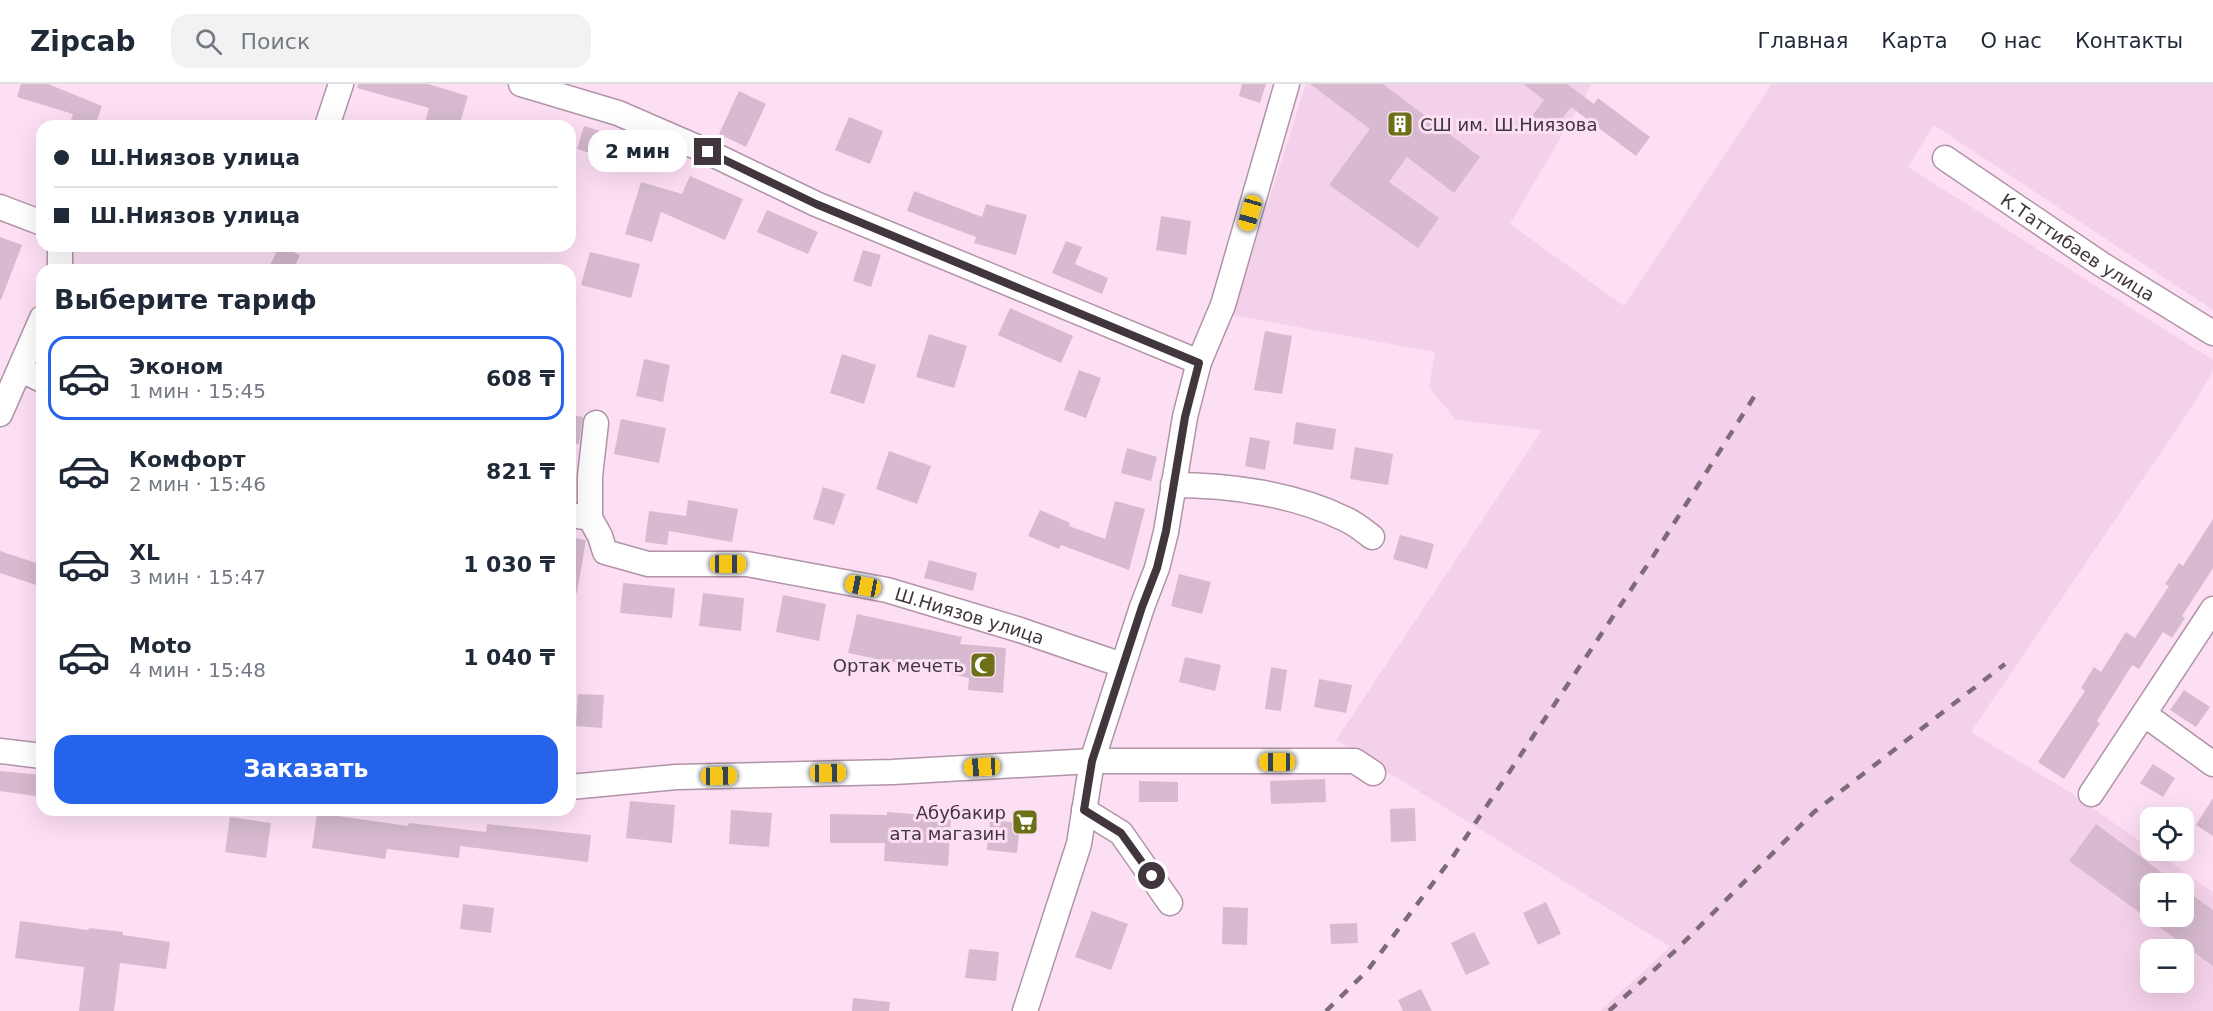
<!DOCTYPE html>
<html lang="ru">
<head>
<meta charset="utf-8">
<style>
	body { margin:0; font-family:"DejaVu Sans",sans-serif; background:#f2f2f3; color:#1f2937; height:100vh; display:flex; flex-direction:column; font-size:22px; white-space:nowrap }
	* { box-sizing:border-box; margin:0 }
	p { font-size:20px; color:#747a83 }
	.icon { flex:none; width:33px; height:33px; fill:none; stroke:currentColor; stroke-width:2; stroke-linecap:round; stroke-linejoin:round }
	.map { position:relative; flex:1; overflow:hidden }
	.drawer { position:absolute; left:36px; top:180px; width:540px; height:552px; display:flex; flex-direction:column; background:#fff; border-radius:18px; box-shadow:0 6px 24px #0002 }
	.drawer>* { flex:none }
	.banner { position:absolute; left:36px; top:36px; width:540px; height:132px; border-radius:18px; box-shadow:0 6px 24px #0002; display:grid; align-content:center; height:132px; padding:0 18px; background:#fff }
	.controls { position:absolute; left:2140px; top:723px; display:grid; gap:12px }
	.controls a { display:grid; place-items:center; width:54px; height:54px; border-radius:12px; background:#fff; box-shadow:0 6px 24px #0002; font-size:30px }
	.end { position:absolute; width:27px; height:27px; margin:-14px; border:8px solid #41363e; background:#fff; box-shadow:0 0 0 3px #fff }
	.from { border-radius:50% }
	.bubble { position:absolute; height:42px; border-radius:18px; background:#fff; box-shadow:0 6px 24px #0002; font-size:20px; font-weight:600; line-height:42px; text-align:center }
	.car { position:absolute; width:18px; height:36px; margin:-18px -9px; border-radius:8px; box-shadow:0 0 4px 2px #0007; background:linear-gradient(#f5c518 24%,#345 0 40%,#f5c518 0 76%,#345 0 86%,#f5c518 0) }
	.banner b { display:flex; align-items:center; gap:21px; height:57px; font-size:22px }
	.banner b+b { border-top:2px solid #e0e1e3 }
	.banner i { width:15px; height:15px; background:#1f2937 }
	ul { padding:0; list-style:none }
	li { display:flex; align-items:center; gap:18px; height:84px; margin:0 12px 9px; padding:0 6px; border:3px solid transparent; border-radius:18px }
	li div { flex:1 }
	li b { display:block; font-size:22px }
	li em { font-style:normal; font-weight:600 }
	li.on { border-color:#2563eb }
	li>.icon { width:54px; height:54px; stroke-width:1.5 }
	h2 { padding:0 18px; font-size:27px; line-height:72px }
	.cta { display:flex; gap:12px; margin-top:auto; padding:12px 18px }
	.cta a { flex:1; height:69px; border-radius:18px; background:#2563eb; color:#fff; font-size:24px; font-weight:600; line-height:69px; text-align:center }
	header { display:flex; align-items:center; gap:36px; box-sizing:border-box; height:84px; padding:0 30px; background:#fff; border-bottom:2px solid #e0e1e3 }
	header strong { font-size:28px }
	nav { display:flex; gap:33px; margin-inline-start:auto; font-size:21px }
	.search { width:420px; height:54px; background:#f2f2f3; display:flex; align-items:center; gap:15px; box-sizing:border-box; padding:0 21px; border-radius:18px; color:#747a83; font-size:22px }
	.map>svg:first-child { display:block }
	.built { fill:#f4d1ea; fill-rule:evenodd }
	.building { fill:#d7bacf }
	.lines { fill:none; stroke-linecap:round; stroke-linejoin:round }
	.minor-casing { stroke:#b094a8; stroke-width:27 }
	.minor { stroke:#fff; stroke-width:24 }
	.rail { stroke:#7d6c78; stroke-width:4.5; stroke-dasharray:10 10; stroke-linecap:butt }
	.route { stroke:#41363e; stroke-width:8 }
	.labels { text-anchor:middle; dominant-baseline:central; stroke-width:6; stroke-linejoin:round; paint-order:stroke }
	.poi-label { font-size:18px; fill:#41363e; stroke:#fddff4; text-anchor:end }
	.street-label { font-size:18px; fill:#41363e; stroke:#fddff4 }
</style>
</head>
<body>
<header>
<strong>Zipcab</strong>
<div class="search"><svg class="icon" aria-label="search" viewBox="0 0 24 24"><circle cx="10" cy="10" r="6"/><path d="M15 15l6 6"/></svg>Поиск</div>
<nav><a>Главная</a><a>Карта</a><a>О нас</a><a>Контакты</a></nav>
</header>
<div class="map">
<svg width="2213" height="927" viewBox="0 0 2213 927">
	<rect width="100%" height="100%" fill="#fddff4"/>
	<path class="built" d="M1306,0H1592L1510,140L1624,222L1772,0H2213V226L1934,41L1908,83L2213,276V287L2193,321L1971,648L2068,707L2213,808V927H1600L1670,863L1336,656L1542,346L1456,336L1429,303L1435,268L1232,231ZM2151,800H2184V832H2151ZM2151,866H2184V898H2151Z"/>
	<g class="building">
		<polygon points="21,0 48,0 102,22 95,42 69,42 73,30 17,13"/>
		<polygon points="358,0 428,0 468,12 459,42 437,42 425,38 429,24 357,4"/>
		<polygon points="1242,0 1266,0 1260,19 1239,12"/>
		<polygon points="1310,0 1383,0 1480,73 1454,109 1407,73 1389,98 1439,134 1418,164 1329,101 1370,45"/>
		<polygon points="1523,0 1567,0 1594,20 1598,14 1650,53 1636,72 1571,23 1553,47 1532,32 1544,16"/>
		<polygon points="739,7 766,20 746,63 719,50"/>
		<polygon points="849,33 883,47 870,80 835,66"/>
		<polygon points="584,42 620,53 613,76 577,65"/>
		<polygon points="690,92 743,115 725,156 661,128 652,158 625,150 641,98 682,110"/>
		<polygon points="914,107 982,133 986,120 1027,131 1016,171 974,159 976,153 907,127"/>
		<polygon points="767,126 818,148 808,170 757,148"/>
		<polygon points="1161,132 1191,137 1186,171 1156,166"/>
		<polygon points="0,153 22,161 1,216 0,216"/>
		<polygon points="1066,157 1082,163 1075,180 1108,194 1102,210 1052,189"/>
		<polygon points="279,162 300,171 293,186 268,186"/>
		<polygon points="863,166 881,171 871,203 853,197"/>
		<polygon points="590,168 640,180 631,214 581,201"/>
		<polygon points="1010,224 1073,252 1061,279 998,251"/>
		<polygon points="1265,247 1292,252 1282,310 1254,306"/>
		<polygon points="929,250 967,262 954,304 916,293"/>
		<polygon points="842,270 876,281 864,320 830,309"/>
		<polygon points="644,275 670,281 663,318 636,312"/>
		<polygon points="1079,286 1101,294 1086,334 1064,326"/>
		<polygon points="570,331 583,333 579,360 570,359"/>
		<polygon points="621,335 666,344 659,379 614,370"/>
		<polygon points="1296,338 1336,345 1333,366 1293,360"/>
		<polygon points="1250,353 1270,357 1265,386 1245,382"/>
		<polygon points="1355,363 1393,370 1388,401 1350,395"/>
		<polygon points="1127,364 1157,373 1151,397 1121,389"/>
		<polygon points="889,367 931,382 917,420 876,405"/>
		<polygon points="823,403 845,410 834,441 813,435"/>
		<polygon points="688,416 738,425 732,458 669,447 667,461 645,458 649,427 686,432"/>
		<polygon points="1115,417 1145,425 1129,486 1061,461 1059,465 1028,452 1040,426 1070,439 1069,442 1105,455"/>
		<polygon points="2213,435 2213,484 2182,532 2185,534 2172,554 2163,548 2139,585 2132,581 2097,637 2100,639 2064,695 2038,678 2085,607 2081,604 2094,583 2101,588 2126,548 2135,554 2169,502 2165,500 2179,479 2183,482"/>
		<polygon points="1400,451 1434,460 1427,485 1393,475"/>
		<polygon points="570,453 586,456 577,509 570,508"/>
		<polygon points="0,467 42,481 42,503 0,489"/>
		<polygon points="929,476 977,489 973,507 924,494"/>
		<polygon points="1179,490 1211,498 1202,530 1171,522"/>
		<polygon points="623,499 675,504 672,534 620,529"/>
		<polygon points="703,509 744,514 741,547 699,542"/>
		<polygon points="783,511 826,520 819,557 776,548"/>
		<polygon points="857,530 962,553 960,560 1006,564 1003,609 968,606 969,594 848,569"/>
		<polygon points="1185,573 1221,581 1215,607 1179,598"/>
		<polygon points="1271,583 1287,586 1281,627 1265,625"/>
		<polygon points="1319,595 1352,601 1346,629 1314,623"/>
		<polygon points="2184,606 2210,623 2196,643 2170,626"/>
		<polygon points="578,610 604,611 602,644 576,642"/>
		<polygon points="2153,680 2175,694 2163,713 2140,699"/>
		<polygon points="0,687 42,691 42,713 0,707"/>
		<polygon points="1325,695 1326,718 1271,720 1270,697"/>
		<polygon points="1139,697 1178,698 1178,718 1139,718"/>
		<polygon points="2213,714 2213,752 2196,741"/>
		<polygon points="630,717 675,721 672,759 626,754"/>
		<polygon points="1415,724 1416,757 1391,758 1390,725"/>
		<polygon points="731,726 772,729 769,763 729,760"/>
		<polygon points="887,728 951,733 948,782 884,777 885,759 830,759 830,730 887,731"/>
		<polygon points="317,729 408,742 409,739 486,748 487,740 591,751 588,778 460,762 459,774 387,765 385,775 312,764"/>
		<polygon points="230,733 271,739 266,774 225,768"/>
		<polygon points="990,736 1020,739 1017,769 987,766"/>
		<polygon points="2096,740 2177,800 2151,800 2151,832 2184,832 2184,805 2213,826 2213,882 2069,777"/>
		<polygon points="1546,818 1561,850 1538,861 1523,829"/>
		<polygon points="463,820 494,824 491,849 460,845"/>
		<polygon points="1223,823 1248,824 1247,861 1222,860"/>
		<polygon points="1092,827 1128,840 1111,886 1075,873"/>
		<polygon points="20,837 88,846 89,844 123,848 123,851 170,858 166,885 120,879 114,927 79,927 84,883 15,874"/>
		<polygon points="1357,839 1358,859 1331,860 1330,840"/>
		<polygon points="1474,848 1490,880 1466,891 1451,859"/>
		<polygon points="969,865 999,868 996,897 965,894"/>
		<polygon points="1421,905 1432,927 1403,927 1398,916"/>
		<polygon points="853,914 890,918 889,927 852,927"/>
	</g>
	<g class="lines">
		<defs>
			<g id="minor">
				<polyline points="521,0 618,29 708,68 816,120 1199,278"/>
				<polyline points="327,42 341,0"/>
				<path id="s1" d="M1945,74L2101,180L2213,249"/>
				<polyline points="0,123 42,139"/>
				<polyline points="60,186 60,162"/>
				<polyline points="21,286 42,296"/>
				<polyline points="0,330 42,234"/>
				<path d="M1173,401C1230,401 1294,410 1345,435C1355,439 1364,447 1372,453"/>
				<path id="s2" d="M570,431L590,434L600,452L605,468L648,480H747L887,506L1020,546L1122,581"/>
				<polyline points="590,434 590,392 596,339"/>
				<polyline points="2144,630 2213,680"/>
				<polyline points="0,667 42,672"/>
				<polyline points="570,703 676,693 893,688 1092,677 1355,677 1373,689"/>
				<polyline points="2091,710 2213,525"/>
				<polyline points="1084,726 1121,749 1170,819"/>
				<polyline points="1025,927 1079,760 1092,677 1142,523 1157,484 1166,448 1185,333 1199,278 1223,221 1287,0"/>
			</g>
		</defs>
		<use href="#minor" class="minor-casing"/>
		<use href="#minor" class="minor"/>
		<g class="rail">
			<polyline points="1326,927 1367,887 1454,771 1652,474 1759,305"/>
			<polyline points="1609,927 1676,866 1814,728 2005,580"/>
		</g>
	</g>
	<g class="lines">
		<polyline class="route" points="708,68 816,120 1199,279 1185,333 1166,447 1157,484 1142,523 1092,677 1084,726 1121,749 1152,792"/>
	</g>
	<defs>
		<symbol id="building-square" viewBox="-11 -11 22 22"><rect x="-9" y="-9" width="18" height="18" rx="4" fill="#6c7118" stroke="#fddff4"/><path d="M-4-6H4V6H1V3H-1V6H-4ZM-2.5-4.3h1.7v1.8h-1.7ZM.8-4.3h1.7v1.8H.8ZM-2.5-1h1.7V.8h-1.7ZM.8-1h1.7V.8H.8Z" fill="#fff"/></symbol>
		<symbol id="mosque-square" viewBox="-11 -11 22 22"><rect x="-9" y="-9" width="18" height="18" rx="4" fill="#6c7118" stroke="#fddff4"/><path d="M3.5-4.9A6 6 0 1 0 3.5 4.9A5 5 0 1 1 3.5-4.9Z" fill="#fff"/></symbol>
		<symbol id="supermarket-square" viewBox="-11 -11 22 22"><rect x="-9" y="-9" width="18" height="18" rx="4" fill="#6c7118" stroke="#fddff4"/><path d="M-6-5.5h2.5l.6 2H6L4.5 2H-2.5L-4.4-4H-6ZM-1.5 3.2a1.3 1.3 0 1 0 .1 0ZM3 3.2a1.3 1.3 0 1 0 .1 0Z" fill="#fff"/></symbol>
	</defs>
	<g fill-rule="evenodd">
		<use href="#building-square" x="1385" y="25" width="30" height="30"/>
		<use href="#mosque-square" x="968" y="566" width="30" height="30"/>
		<use href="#supermarket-square" x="1010" y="723" width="30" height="30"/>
	</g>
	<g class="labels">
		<g class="poi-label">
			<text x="1420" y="40" text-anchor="start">СШ им. Ш.Ниязова</text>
			<text x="964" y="581">Ортак мечеть</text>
			<text x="1006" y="728">Абубакир<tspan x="1006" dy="21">ата магазин</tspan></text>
		</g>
		<g class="street-label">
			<text stroke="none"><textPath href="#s1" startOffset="160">К.Таттибаев улица</textPath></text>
			<text stroke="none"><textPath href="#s2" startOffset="430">Ш.Ниязов улица</textPath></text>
		</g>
	</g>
</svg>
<div class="controls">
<a><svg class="icon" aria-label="locate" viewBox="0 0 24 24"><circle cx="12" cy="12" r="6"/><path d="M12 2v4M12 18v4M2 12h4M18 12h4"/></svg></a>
<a>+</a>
<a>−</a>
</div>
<i class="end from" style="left:1152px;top:792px"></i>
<i class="end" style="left:708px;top:68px"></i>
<div class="bubble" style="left:588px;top:46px;width:99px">2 мин</div>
<i class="car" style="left:1250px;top:129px;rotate:196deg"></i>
<i class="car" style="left:728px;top:480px;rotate:90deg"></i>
<i class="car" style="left:863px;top:502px;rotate:281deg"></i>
<i class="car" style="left:1277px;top:678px;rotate:270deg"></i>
<i class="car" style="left:982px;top:683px;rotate:267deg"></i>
<i class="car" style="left:828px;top:689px;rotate:89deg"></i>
<i class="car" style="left:719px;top:692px;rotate:89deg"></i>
<div class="banner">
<b><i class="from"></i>Ш.Ниязов улица</b>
<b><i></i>Ш.Ниязов улица</b>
</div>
<section class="drawer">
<h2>Выберите тариф</h2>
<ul>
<li class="on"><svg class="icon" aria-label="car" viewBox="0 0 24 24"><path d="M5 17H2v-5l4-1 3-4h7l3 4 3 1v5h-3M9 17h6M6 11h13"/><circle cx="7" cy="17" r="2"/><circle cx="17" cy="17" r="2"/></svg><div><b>Эконом</b><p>1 мин · 15:45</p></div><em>608 ₸</em></li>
<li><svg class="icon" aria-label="car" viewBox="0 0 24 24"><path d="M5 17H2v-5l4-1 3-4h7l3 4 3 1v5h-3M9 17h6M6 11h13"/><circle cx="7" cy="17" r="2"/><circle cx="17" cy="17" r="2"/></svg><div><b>Комфорт</b><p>2 мин · 15:46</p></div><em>821 ₸</em></li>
<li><svg class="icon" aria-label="car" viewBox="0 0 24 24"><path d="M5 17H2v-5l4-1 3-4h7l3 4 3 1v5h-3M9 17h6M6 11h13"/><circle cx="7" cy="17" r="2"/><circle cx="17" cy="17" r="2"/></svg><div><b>XL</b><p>3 мин · 15:47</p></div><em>1 030 ₸</em></li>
<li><svg class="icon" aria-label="car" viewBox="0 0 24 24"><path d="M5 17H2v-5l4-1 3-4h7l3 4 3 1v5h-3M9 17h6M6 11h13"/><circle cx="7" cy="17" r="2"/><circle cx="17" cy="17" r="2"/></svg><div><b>Moto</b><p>4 мин · 15:48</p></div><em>1 040 ₸</em></li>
</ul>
<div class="cta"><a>Заказать</a></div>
</section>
</div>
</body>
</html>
